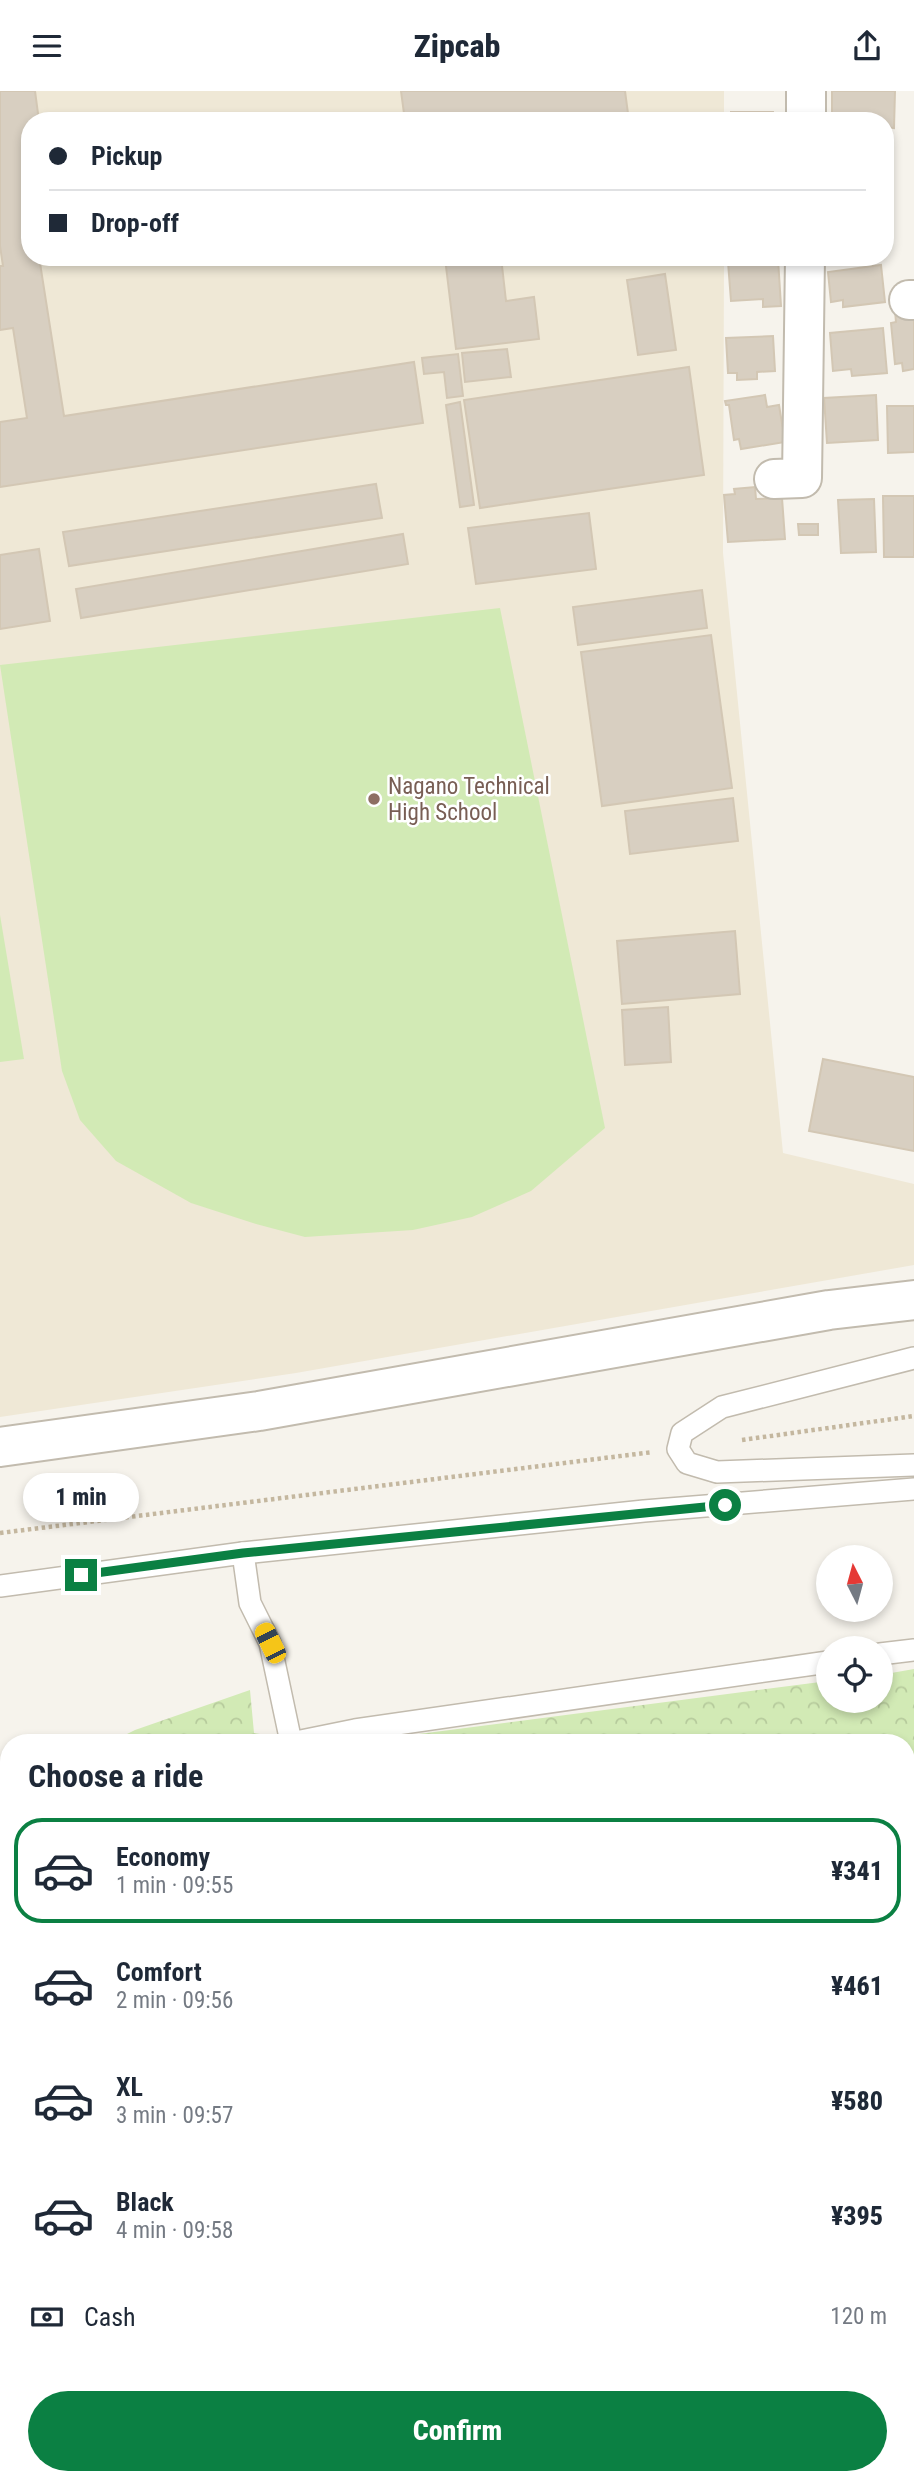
<!DOCTYPE html>
<html lang="en">
<head>
<meta charset="utf-8">
<style>
	body { margin:0; font-family:"Roboto Condensed",sans-serif; background:#f6f6f7; color:#1f2937; height:100vh; display:flex; flex-direction:column; font-size:26px; white-space:nowrap }
	* { box-sizing:border-box; margin:0 }
	p { font-size:23px; color:#747a83 }
	.icon { flex:none; width:38px; height:38px; fill:none; stroke:currentColor; stroke-width:2; stroke-linecap:round; stroke-linejoin:round }
	.map { position:relative; flex:1; overflow:hidden }
	.sheet { position:absolute; left:0px; top:1643px; width:915px; height:751px; display:flex; flex-direction:column; background:#fff; border-radius:28px 28px 0 0; box-shadow:0 4px 10px #0003 }
	.sheet>* { flex:none }
	.hud { position:absolute; left:21px; top:21px; width:873px; height:154px; border-radius:28px; box-shadow:0 4px 10px #0003; display:grid; align-content:center; height:154px; padding:0 28px; background:#fff }
	.needle { width:46px; rotate:354deg }
	.tools { position:absolute; left:816px; top:1454px; display:grid; gap:14px }
	.tools a { display:grid; place-items:center; width:77px; height:77px; border-radius:50%; background:#fff; box-shadow:0 4px 10px #0003; font-size:35px }
	.end { position:absolute; width:32px; height:32px; margin:-16px; border:9px solid #0b8043; background:#fff; box-shadow:0 0 0 4px #fff }
	.from { border-radius:50% }
	.bubble { position:absolute; height:49px; border-radius:24px; background:#fff; box-shadow:0 4px 10px #0003; font-size:23px; font-weight:800; line-height:49px; text-align:center }
	.car { position:absolute; width:21px; height:42px; margin:-21px -10px; border-radius:9px; box-shadow:0 0 5px 2px #0007; background:linear-gradient(#f5c518 24%,#345 0 40%,#f5c518 0 76%,#345 0 86%,#f5c518 0) }
	.hud b { display:flex; align-items:center; gap:24px; height:66px; font-size:26px }
	.hud b+b { border-top:2px solid #e0e1e3 }
	.hud i { width:18px; height:18px; background:#1f2937 }
	ul { padding:0; list-style:none }
	li { display:flex; align-items:center; gap:21px; height:105px; margin:0 14px 10px; padding:0 14px; border:4px solid transparent; border-radius:28px }
	li div { flex:1 }
	li b { display:block; font-size:26px }
	li em { font-style:normal; font-weight:800 }
	li.current { border-color:#0b8043 }
	li>.icon { width:63px; height:63px; stroke-width:1.5 }
	h2 { padding:0 28px; font-size:32px; line-height:84px }
	.pay { display:flex; align-items:center; gap:18px; height:77px; padding:0 28px; font-size:26px }
	.pay p { margin-inline-start:auto }
	.action { display:flex; gap:14px; margin-top:auto; padding:14px 28px }
	.action a { flex:1; height:80px; border-radius:42px; background:#0b8043; color:#fff; font-size:28px; font-weight:800; line-height:80px; text-align:center }
	header { display:flex; justify-content:space-between; align-items:center; height:91px; padding:0 28px; background:#fff; font-size:32px; font-weight:800 }
	.map>svg:first-child { display:block }
	.education { fill:#efe8d6 }
	.grass { fill:#d2eab5 }
	.park { fill:url(#park-crowns) }
	.parking { fill:#e5e3e0 }
	.building { fill:#d8cfc1; stroke:#d3c7b4; stroke-width:2 }
	.lines { fill:none; stroke-linecap:round; stroke-linejoin:round }
	.service-casing { stroke:#c2bbae; stroke-width:24 }
	.minor-casing { stroke:#c2bbae; stroke-width:42 }
	.tertiary-casing { stroke:#c2bbae; stroke-width:42 }
	.path { stroke:#c4b79f; stroke-width:4.5; stroke-dasharray:3.5 3.5; stroke-linecap:butt }
	.service { stroke:#fff; stroke-width:21 }
	.minor { stroke:#fff; stroke-width:38 }
	.tertiary { stroke:#fff; stroke-width:38 }
	.route { stroke:#0b8043; stroke-width:9 }
	.education-dot { fill:#8d6e63; stroke:#fff; stroke-width:2.5 }
	.labels { text-anchor:middle; dominant-baseline:central; stroke-width:5; stroke-linejoin:round; paint-order:stroke }
	.education-label { font-size:23px; fill:#785e54; stroke:#fff; text-anchor:start }
</style>
</head>
<body>
<header><svg class="icon" aria-label="menu" viewBox="0 0 24 24"><path d="M4 6h16M4 12h16M4 18h16"/></svg>Zipcab<svg class="icon" aria-label="share" viewBox="0 0 24 24"><path d="M12 15V3M7 8l5-5 5 5M5 13v7h14v-7"/></svg></header>
<div class="map">
<svg width="914" height="2393" viewBox="0 0 914 2393">
	<defs>
		<pattern id="park-crowns" width="20" height="18" patternUnits="userSpaceOnUse" patternTransform="scale(1.75)"><rect width="20" height="18" fill="#d2eab5"/><path d="M2 6a3 3 0 1 1 6 0M12 15a3 3 0 1 1 6 0" fill="none" stroke="#b6ca9c"/></pattern>
	</defs>
	<rect width="100%" height="100%" fill="#f6f3ec"/>
	<polygon class="education" points="0,0 724,0 724,30 30,30 30,166 724,166 723,462 783,1062 914,1093 914,1174 296,1282 0,1326"/>
	<g class="grass">
		<polygon points="500,517 605,1037 531,1100 472,1126 413,1139 305,1146 256,1133 191,1112 116,1070 80,1029 62,980 0,574"/>
		<polygon points="0,824 24,968 0,971"/>
	</g>
	<g class="park">
		<polygon points="914,1578 914,2373 907,2374 906,1652 349,1652 828,1590 828,1610 880,1610 880,1584"/>
		<polygon points="250,1599 254,1642 316,1652 109,1652 135,1639"/>
		<polygon points="9,1713 9,2385 827,2385 801,2393 0,2393 0,1719"/>
	</g>
	<polygon class="parking" points="914,2261 914,2351 907,2352 907,2262"/>
	<g class="building">
		<polygon points="0,0 35,0 39,30 30,30 30,166 81,166 40,172 64,325 414,271 423,332 0,396 0,331 27,327 13,237 0,239 0,175 3,175 0,155"/>
		<polygon points="401,0 625,0 629,30 405,30"/>
		<polygon points="832,0 895,0 894,37 886,36 886,30 832,30"/>
		<polygon points="731,21 773,21 774,30 731,30"/>
		<polygon points="501,166 506,210 534,206 539,248 456,258 445,167"/>
		<polygon points="778,168 781,215 763,216 763,208 731,210 728,171"/>
		<polygon points="881,174 885,211 843,216 843,209 831,211 828,181"/>
		<polygon points="665,183 676,259 638,264 627,189"/>
		<polygon points="914,217 914,278 903,280 902,272 895,273 891,232 896,231 895,220"/>
		<polygon points="883,237 887,282 852,285 851,278 833,280 830,242"/>
		<polygon points="773,245 775,280 757,281 757,288 737,289 737,282 728,282 726,247"/>
		<polygon points="507,258 511,286 465,291 462,262"/>
		<polygon points="458,263 463,305 447,307 444,281 424,283 422,267"/>
		<polygon points="689,276 704,384 480,417 464,309"/>
		<polygon points="765,304 767,316 779,314 785,351 741,358 739,348 734,349 729,314 726,314 725,310"/>
		<polygon points="876,304 878,349 827,352 824,307"/>
		<polygon points="460,311 474,414 460,416 446,314"/>
		<polygon points="887,315 914,315 914,361 888,362"/>
		<polygon points="376,393 382,427 69,475 63,441"/>
		<polygon points="755,396 756,408 782,407 785,448 728,451 724,404 735,403 734,398"/>
		<polygon points="883,405 914,405 914,466 884,466"/>
		<polygon points="874,408 876,461 841,462 838,409"/>
		<polygon points="589,422 596,478 476,493 468,437"/>
		<polygon points="798,433 818,433 818,444 799,444"/>
		<polygon points="403,443 408,473 81,527 76,498"/>
		<polygon points="39,458 50,530 0,538 0,464"/>
		<polygon points="702,499 707,537 578,554 573,516"/>
		<polygon points="711,544 732,697 602,715 581,561"/>
		<polygon points="733,707 738,750 630,763 625,720"/>
		<polygon points="735,840 740,903 622,913 617,850"/>
		<polygon points="668,916 671,971 625,974 622,919"/>
		<polygon points="823,968 914,986 914,1060 809,1040"/>
	</g>
	<g class="lines">
		<defs>
			<g id="service">
				<polyline points="914,1267 722,1316 682,1342 678,1358 687,1372 717,1381 914,1374"/>
				<polyline points="243,1462 250,1512 270,1552 291,1651"/>
				<polyline points="0,1495 243,1462 644,1420 914,1398"/>
				<polyline points="880,1563 914,1559"/>
				<polyline points="291,1652 355,1639 828,1571"/>
				<polyline points="906,2240 914,2239"/>
				<polyline points="361,2393 362,2385"/>
				<polyline points="669,2393 681,2385"/>
			</g>
			<g id="minor">
				<polyline points="806,30 806,0"/>
				<polyline points="909,209 914,209"/>
				<polyline points="774,388 802,387 805,166"/>
			</g>
			<polyline id="tertiary" points="0,1356 259,1320 829,1219 914,1209"/>
		</defs>
		<use href="#service" class="service-casing"/>
		<use href="#minor" class="minor-casing"/>
		<use href="#tertiary" class="tertiary-casing"/>
		<g class="path">
			<polyline points="742,1349 914,1325"/>
			<polyline points="0,1442 653,1361"/>
		</g>
		<use href="#service" class="service"/>
		<use href="#minor" class="minor"/>
		<use href="#tertiary" class="tertiary"/>
	</g>
	<g class="lines">
		<polyline class="route" points="81,1484 243,1462 725,1414"/>
	</g>
	<circle class="education-dot" cx="374" cy="708" r="7"/>
	<g class="labels">
		<g class="education-label">
			<text x="388" y="695">Nagano Technical<tspan x="388" dy="26">High School</tspan></text>
		</g>
	</g>
</svg>
<div class="tools">
<a><svg class="needle" viewBox="-14 -14 28 28"><path d="M0-13l5 13h-10z" fill="#e53935"/><path d="M0 13l5-13h-10z" fill="#747a83"/></svg></a>
<a><svg class="icon" aria-label="locate" viewBox="0 0 24 24"><circle cx="12" cy="12" r="6"/><path d="M12 2v4M12 18v4M2 12h4M18 12h4"/></svg></a>
</div>
<i class="end from" style="left:725px;top:1414px"></i>
<i class="end" style="left:81px;top:1484px"></i>
<div class="bubble" style="left:23px;top:1382px;width:116px">1 min</div>
<i class="car" style="left:270px;top:1552px;rotate:334deg"></i>
<div class="hud">
<b><i class="from"></i>Pickup</b>
<b><i></i>Drop-off</b>
</div>
<section class="sheet">
<h2>Choose a ride</h2>
<ul>
<li class="current"><svg class="icon" aria-label="car" viewBox="0 0 24 24"><path d="M5 17H2v-5l4-1 3-4h7l3 4 3 1v5h-3M9 17h6M6 11h13"/><circle cx="7" cy="17" r="2"/><circle cx="17" cy="17" r="2"/></svg><div><b>Economy</b><p>1 min · 09:55</p></div><em>¥341</em></li>
<li><svg class="icon" aria-label="car" viewBox="0 0 24 24"><path d="M5 17H2v-5l4-1 3-4h7l3 4 3 1v5h-3M9 17h6M6 11h13"/><circle cx="7" cy="17" r="2"/><circle cx="17" cy="17" r="2"/></svg><div><b>Comfort</b><p>2 min · 09:56</p></div><em>¥461</em></li>
<li><svg class="icon" aria-label="car" viewBox="0 0 24 24"><path d="M5 17H2v-5l4-1 3-4h7l3 4 3 1v5h-3M9 17h6M6 11h13"/><circle cx="7" cy="17" r="2"/><circle cx="17" cy="17" r="2"/></svg><div><b>XL</b><p>3 min · 09:57</p></div><em>¥580</em></li>
<li><svg class="icon" aria-label="car" viewBox="0 0 24 24"><path d="M5 17H2v-5l4-1 3-4h7l3 4 3 1v5h-3M9 17h6M6 11h13"/><circle cx="7" cy="17" r="2"/><circle cx="17" cy="17" r="2"/></svg><div><b>Black</b><p>4 min · 09:58</p></div><em>¥395</em></li>
</ul>
<div class="pay"><svg class="icon" aria-label="cash" viewBox="0 0 24 24"><path d="M3 7h18v10H3z"/><circle cx="12" cy="12" r="2"/></svg>Cash<p>120 m</p></div>
<div class="action"><a>Confirm</a></div>
</section>
</div>
</body>
</html>
